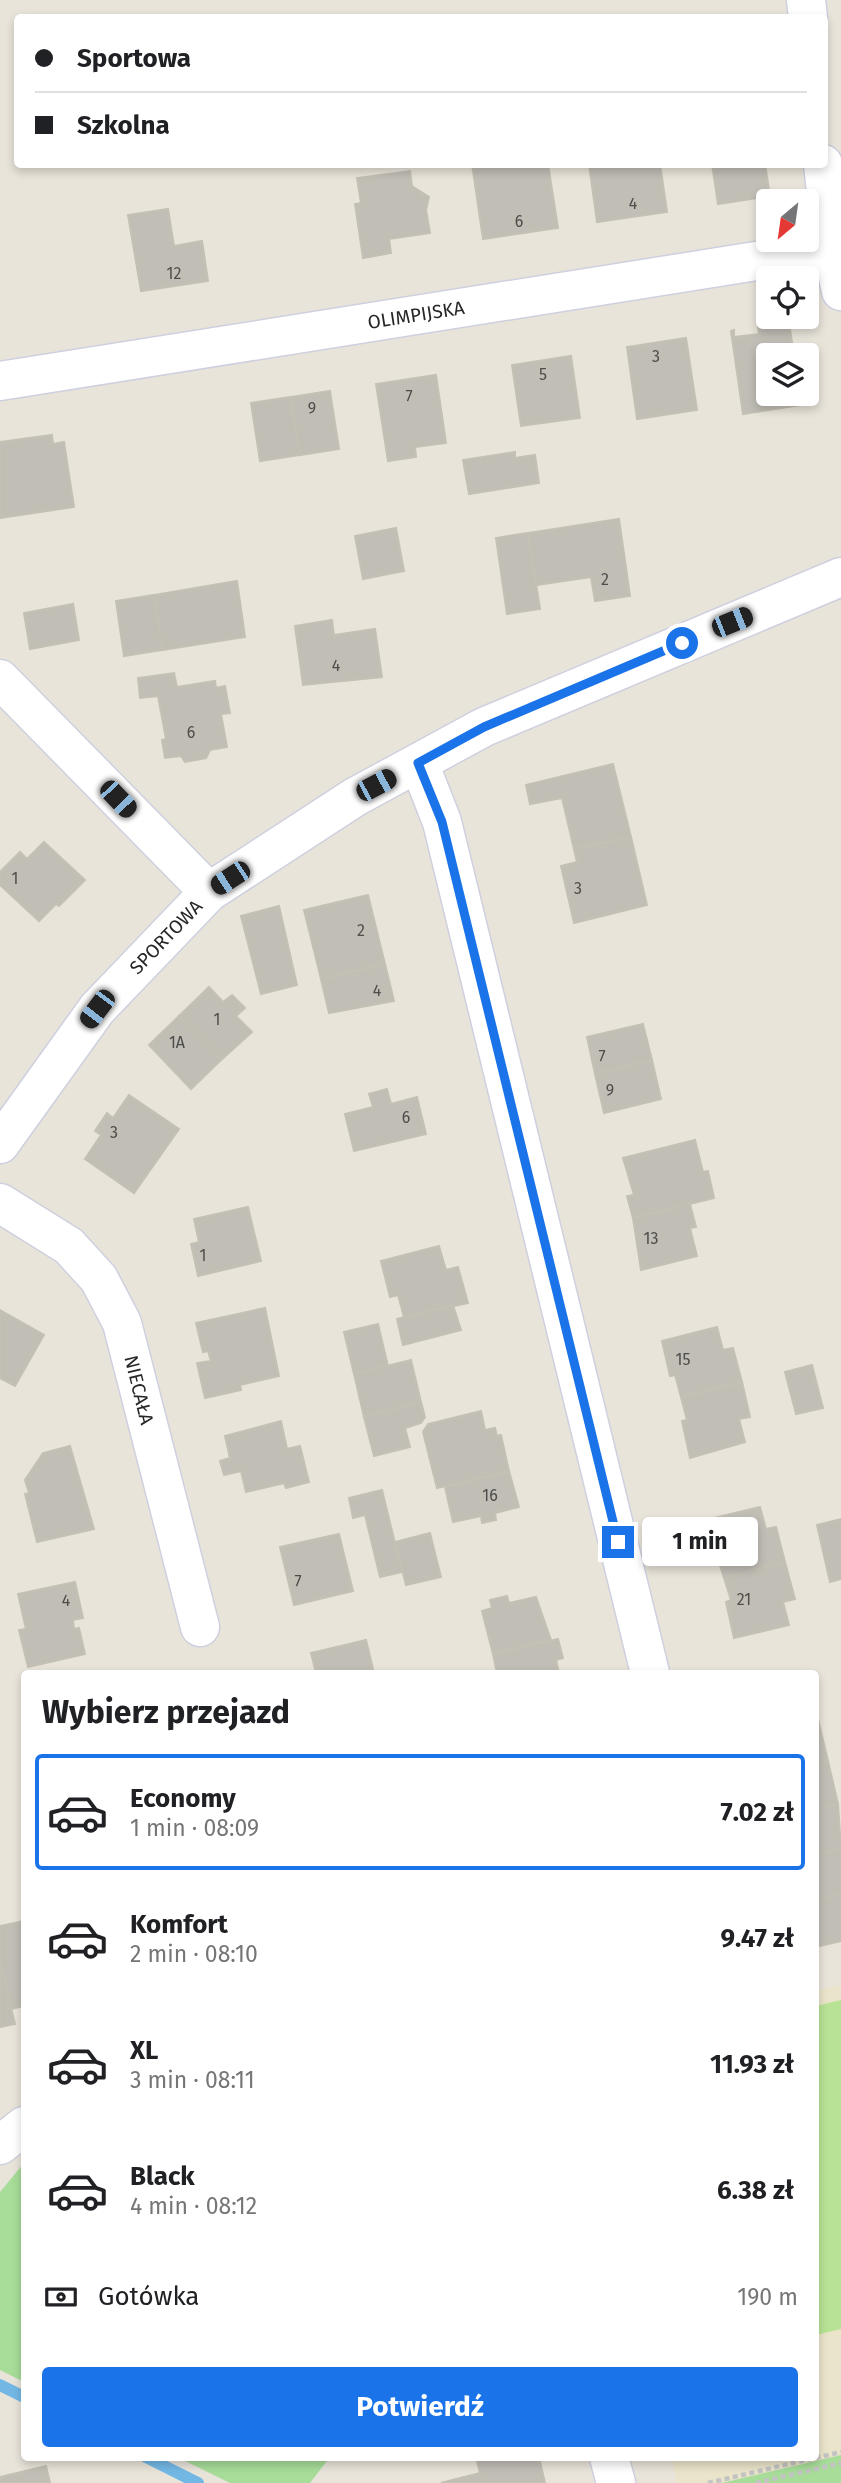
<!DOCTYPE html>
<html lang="pl">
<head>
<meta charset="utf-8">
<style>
	body { margin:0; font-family:"Fira Sans",sans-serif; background:#f6f6f6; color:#202124; height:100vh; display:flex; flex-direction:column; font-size:26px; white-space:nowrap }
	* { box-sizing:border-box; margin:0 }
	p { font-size:23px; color:#757577 }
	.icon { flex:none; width:38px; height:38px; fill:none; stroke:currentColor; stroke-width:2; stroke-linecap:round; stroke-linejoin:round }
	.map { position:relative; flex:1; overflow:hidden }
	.panel { position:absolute; left:21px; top:1670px; width:798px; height:791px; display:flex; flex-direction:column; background:#fff; border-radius:7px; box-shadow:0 4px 10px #0003 }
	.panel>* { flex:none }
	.banner { position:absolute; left:14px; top:14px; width:814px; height:154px; border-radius:7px; box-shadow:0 4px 10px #0003; display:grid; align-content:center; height:154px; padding:0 21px; background:#fff }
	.needle { width:46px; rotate:209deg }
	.controls { position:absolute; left:756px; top:189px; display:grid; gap:14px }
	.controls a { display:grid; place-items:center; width:63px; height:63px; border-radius:7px; background:#fff; box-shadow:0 4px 10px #0003; font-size:35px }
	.end { position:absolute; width:32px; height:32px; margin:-16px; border:9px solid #1a73e8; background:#fff; box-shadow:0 0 0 4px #fff }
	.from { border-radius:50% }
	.bubble { position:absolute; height:49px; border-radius:7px; background:#fff; box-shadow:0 4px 10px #0003; font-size:23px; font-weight:700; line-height:49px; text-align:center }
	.car { position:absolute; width:21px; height:42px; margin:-21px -10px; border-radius:9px; box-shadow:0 0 5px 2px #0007; background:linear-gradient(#222 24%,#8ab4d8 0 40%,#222 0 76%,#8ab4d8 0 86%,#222 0) }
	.banner b { display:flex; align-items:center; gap:24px; height:66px; font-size:26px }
	.banner b+b { border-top:2px solid #e0e0e0 }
	.banner i { width:18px; height:18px; background:#202124 }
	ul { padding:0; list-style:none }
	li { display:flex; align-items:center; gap:21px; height:116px; margin:0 14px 10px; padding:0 7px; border:4px solid transparent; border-radius:7px }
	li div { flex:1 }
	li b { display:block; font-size:26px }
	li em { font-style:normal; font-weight:700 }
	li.selected { border-color:#1a73e8 }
	li>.icon { width:63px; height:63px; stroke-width:1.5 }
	h2 { padding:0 21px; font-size:32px; line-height:84px }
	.pay { display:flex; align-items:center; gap:18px; height:77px; padding:0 21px; font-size:26px }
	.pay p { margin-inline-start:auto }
	.button { display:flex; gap:14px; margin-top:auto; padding:14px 21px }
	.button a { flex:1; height:80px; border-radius:7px; background:#1a73e8; color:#fff; font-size:28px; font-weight:700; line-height:80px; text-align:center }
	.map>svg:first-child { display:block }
	.education { fill:#eae4ca }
	.green { fill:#a7dc99 }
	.pitch { fill:#b8e395 }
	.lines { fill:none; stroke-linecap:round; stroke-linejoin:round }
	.stream { stroke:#73b8e5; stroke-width:12 }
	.building { fill:#c1beb6; stroke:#c4c0b4; stroke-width:2 }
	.street-casing { stroke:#cfd0df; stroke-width:41 }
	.path { stroke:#c3c3c3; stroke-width:4.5; stroke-dasharray:5 3.5; stroke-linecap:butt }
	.street { stroke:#fff; stroke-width:38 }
	.route { stroke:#1a73e8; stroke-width:9 }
	.labels { text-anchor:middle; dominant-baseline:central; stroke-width:5; stroke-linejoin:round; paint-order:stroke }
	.number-label { font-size:16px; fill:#4e4d4b }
	.street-label { font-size:19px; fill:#272727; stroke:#fff }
</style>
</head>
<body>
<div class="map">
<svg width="841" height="2483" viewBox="0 0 841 2483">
	<rect width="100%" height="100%" fill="#e9e4da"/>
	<polygon class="education" points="841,1985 841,2483 677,2483 671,2457 816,2457 816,1991"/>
	<g class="green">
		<polygon points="24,2163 24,2382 0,2370 0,2192"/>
		<polygon points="841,2455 841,2483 722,2483"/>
		<polygon points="177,2457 330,2457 310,2483 230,2483"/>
	</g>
	<polygon class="pitch" points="841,2000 841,2329 816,2335 816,2006"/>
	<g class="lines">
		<g class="stream">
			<polyline points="0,2385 24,2397"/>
			<polyline points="146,2457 198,2483"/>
		</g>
	</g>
	<g class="building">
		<polygon points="472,164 548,164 558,228 483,239"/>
		<polygon points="589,164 660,164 667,212 597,222"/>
		<polygon points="712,164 765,164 770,196 718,204"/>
		<polygon points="410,171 412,186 429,197 426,210 430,233 389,239 391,253 363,258 355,204 361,203 357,178"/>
		<polygon points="168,209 174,246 202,241 208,281 141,291 128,215"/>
		<polygon points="789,323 794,355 768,355 768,394 799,394 801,405 743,414 731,331 734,330 734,337 759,334 758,327"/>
		<polygon points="686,338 697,410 637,419 627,347"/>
		<polygon points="571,356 580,418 521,426 512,365"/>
		<polygon points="436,375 446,443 415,447 416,457 388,461 376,384"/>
		<polygon points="330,391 339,449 300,455 291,397"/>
		<polygon points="291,397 300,455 260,461 251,403"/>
		<polygon points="52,435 53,444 64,442 74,507 0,518 0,442"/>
		<polygon points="515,452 515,458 535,455 539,483 469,494 463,460"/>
		<polygon points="619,519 630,596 595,601 591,577 536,585 528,533"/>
		<polygon points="396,528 404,571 363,579 355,536"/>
		<polygon points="528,533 540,609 507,614 496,538"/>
		<polygon points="237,581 245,637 162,650 154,595"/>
		<polygon points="154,595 162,650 124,656 116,601"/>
		<polygon points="73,604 79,640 30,649 24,613"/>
		<polygon points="332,620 334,635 375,629 382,677 303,685 295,626"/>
		<polygon points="174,673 177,687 215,681 216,688 225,686 230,713 221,714 227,747 210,750 206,758 185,762 181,756 165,758 162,740 166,739 158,696 140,698 138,678"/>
		<polygon points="613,764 631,837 574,849 562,798 530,804 526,785"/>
		<polygon points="631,837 647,905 574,923 561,866 577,862 574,849"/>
		<polygon points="44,842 85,880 59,906 56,904 39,921 0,885 0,872 20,852 27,859"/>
		<polygon points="368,895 385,964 321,979 304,910"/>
		<polygon points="279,906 297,985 261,994 241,916"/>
		<polygon points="385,964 394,1001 329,1013 321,979"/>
		<polygon points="209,987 223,1002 232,995 245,1008 236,1016 252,1032 221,1060 179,1016"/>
		<polygon points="179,1016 221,1060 191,1089 149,1045"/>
		<polygon points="643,1024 652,1060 595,1074 587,1037"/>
		<polygon points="652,1060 661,1099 604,1113 595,1074"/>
		<polygon points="387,1089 391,1104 417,1097 426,1134 354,1151 345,1114 373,1107 369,1094"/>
		<polygon points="129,1095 179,1129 134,1193 85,1159 101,1135 95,1131 107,1113 113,1118"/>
		<polygon points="695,1140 703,1172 708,1171 714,1198 633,1218 627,1196 634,1195 623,1158"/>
		<polygon points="690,1204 696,1227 690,1228 697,1256 641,1270 633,1218"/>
		<polygon points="248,1207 261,1261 198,1276 191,1244 199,1242 194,1219"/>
		<polygon points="439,1246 446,1270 458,1267 468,1303 404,1317 398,1295 390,1297 381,1261"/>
		<polygon points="453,1305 461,1330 403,1345 397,1319"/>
		<polygon points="265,1308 279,1376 240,1385 241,1390 205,1398 197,1363 211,1361 208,1351 203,1352 196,1323"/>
		<polygon points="0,1310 44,1335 15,1386 0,1378"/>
		<polygon points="378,1324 388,1366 354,1374 344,1332"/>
		<polygon points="717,1327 723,1350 733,1348 742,1382 681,1397 675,1375 670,1376 662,1341"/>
		<polygon points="411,1360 421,1402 364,1417 354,1374"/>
		<polygon points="812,1365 823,1408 796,1414 785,1372"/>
		<polygon points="742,1382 750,1417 739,1419 745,1442 690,1458 682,1421 687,1420 681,1397"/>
		<polygon points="421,1402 425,1417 421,1423 405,1428 410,1447 374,1456 364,1417"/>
		<polygon points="481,1411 485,1430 495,1428 497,1436 501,1435 509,1471 437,1488 423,1432 428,1424"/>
		<polygon points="281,1421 287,1449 300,1446 309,1482 286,1488 284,1483 246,1492 241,1471 224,1475 220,1461 230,1458 225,1436"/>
		<polygon points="70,1446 94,1529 37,1542 25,1494 29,1493 25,1480 43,1453"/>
		<polygon points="509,1471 519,1507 495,1513 496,1520 482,1523 481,1516 453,1522 445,1487"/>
		<polygon points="382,1490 402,1572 380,1577 365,1515 353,1518 349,1498"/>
		<polygon points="760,1507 766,1529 776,1527 785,1562 724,1578 706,1520"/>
		<polygon points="841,1519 841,1579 830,1582 817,1525"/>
		<polygon points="430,1533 441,1577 406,1585 395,1542"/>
		<polygon points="339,1534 353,1591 294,1605 280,1547"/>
		<polygon points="785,1562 795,1599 783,1602 789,1625 734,1638 726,1602 731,1600 724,1578"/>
		<polygon points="75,1582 83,1618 73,1620 74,1629 79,1628 85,1654 28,1667 19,1630 26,1629 18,1594"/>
		<polygon points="507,1596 509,1603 536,1597 551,1640 493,1654 482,1611 492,1608 490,1600"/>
		<polygon points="558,1639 563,1658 556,1660 559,1673 497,1673 493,1654"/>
		<polygon points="366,1640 374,1673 316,1673 311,1653"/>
		<polygon points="816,1719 818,1719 828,1761 816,1764"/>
		<polygon points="828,1761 838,1804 816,1809 816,1764"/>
		<polygon points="838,1804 841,1849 816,1855 816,1809"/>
		<polygon points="841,1849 841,1894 816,1899 816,1855"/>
		<polygon points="841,1894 841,1941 816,1947 816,1899"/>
		<polygon points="24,1921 24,2006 11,2009 0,1962 0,1926"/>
		<polygon points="0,1962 15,2024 0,2027"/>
		<polygon points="476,2457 539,2457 545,2483 470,2483 468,2476 480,2473"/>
		<polygon points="46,2466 50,2483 0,2483 0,2477"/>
		<polygon points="468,2476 470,2483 441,2483"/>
	</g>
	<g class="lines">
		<defs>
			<g id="street">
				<polyline points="806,0 808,18"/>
				<polyline points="823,164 832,249 841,291"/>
				<polyline points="0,381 832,249"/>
				<polyline points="0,679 209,892"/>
				<polyline points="419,763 442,822 650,1673"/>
				<polyline points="0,1144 97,1009 209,892 355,797 484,727 841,577"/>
				<polyline points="0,1203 69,1246 99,1279 122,1323 200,1627"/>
				<polyline points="0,2145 24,2126"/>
				<polyline points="609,2457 616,2483"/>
			</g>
		</defs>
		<use href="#street" class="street-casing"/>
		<g class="path">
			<polyline points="708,2483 841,2452"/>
			<polyline points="756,2483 841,2463"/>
		</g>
		<use href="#street" class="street"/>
	</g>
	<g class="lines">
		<polyline class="route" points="618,1542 442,822 418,763 484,727 682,643"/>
	</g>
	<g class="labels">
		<g class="number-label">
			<text x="633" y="203">4</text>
			<text x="519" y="221">6</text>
			<text x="174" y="273">12</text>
			<text x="656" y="356">3</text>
			<text x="543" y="374">5</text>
			<text x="409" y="396">7</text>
			<text x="312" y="408">9</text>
			<text x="605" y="579">2</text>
			<text x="336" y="665">4</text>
			<text x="191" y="732">6</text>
			<text x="15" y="878">1</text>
			<text x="578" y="888">3</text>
			<text x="361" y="930">2</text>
			<text x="377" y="990">4</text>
			<text x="217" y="1019">1</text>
			<text x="177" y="1042">1A</text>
			<text x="602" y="1056">7</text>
			<text x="610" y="1090">9</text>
			<text x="406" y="1117">6</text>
			<text x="114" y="1132">3</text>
			<text x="651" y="1238">13</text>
			<text x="203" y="1255">1</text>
			<text x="683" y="1359">15</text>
			<text x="490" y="1495">16</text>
			<text x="298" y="1581">7</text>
			<text x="744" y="1599">21</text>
			<text x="66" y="1600">4</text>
		</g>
		<g class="street-label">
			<text transform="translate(416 315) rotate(-9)">OLIMPIJSKA</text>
			<text transform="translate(166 937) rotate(-46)">SPORTOWA</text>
			<text transform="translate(139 1390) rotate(76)">NIECAŁA</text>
		</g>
	</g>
</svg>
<div class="controls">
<a><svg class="needle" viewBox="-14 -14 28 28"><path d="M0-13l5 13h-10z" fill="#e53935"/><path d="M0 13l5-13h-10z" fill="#757577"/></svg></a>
<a><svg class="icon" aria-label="locate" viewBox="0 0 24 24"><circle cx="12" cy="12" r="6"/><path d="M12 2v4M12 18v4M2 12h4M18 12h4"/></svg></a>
<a><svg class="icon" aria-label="layers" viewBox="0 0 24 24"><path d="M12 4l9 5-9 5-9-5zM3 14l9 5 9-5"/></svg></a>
</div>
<i class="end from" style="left:682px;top:643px"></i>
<i class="end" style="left:618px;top:1542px"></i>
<div class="bubble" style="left:642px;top:1517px;width:116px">1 min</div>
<i class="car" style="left:732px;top:622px;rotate:68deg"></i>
<i class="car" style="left:376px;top:785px;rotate:62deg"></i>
<i class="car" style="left:118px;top:799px;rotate:136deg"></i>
<i class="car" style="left:230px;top:878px;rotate:237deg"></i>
<i class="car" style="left:97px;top:1009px;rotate:217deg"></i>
<div class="banner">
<b><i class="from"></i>Sportowa</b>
<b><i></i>Szkolna</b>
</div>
<section class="panel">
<h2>Wybierz przejazd</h2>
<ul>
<li class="selected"><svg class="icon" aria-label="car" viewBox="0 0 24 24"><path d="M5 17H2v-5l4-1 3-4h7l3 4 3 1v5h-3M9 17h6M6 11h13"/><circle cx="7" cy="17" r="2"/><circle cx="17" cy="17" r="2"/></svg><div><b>Economy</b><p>1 min · 08:09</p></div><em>7.02 zł</em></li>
<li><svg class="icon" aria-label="car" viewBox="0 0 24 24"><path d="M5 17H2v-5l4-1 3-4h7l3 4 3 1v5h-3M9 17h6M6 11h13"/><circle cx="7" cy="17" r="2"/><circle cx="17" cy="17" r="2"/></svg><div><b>Komfort</b><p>2 min · 08:10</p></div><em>9.47 zł</em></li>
<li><svg class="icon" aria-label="car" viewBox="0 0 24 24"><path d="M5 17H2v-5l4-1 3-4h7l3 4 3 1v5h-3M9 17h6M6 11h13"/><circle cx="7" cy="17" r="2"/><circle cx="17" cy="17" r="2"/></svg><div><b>XL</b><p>3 min · 08:11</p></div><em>11.93 zł</em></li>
<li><svg class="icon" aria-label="car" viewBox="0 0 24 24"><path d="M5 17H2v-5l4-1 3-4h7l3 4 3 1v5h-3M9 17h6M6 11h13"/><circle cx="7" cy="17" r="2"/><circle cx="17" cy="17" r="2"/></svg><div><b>Black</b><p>4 min · 08:12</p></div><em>6.38 zł</em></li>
</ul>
<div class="pay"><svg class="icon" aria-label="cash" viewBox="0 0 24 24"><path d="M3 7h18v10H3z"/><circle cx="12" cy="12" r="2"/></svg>Gotówka<p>190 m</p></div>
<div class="button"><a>Potwierdź</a></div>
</section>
</div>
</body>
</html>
